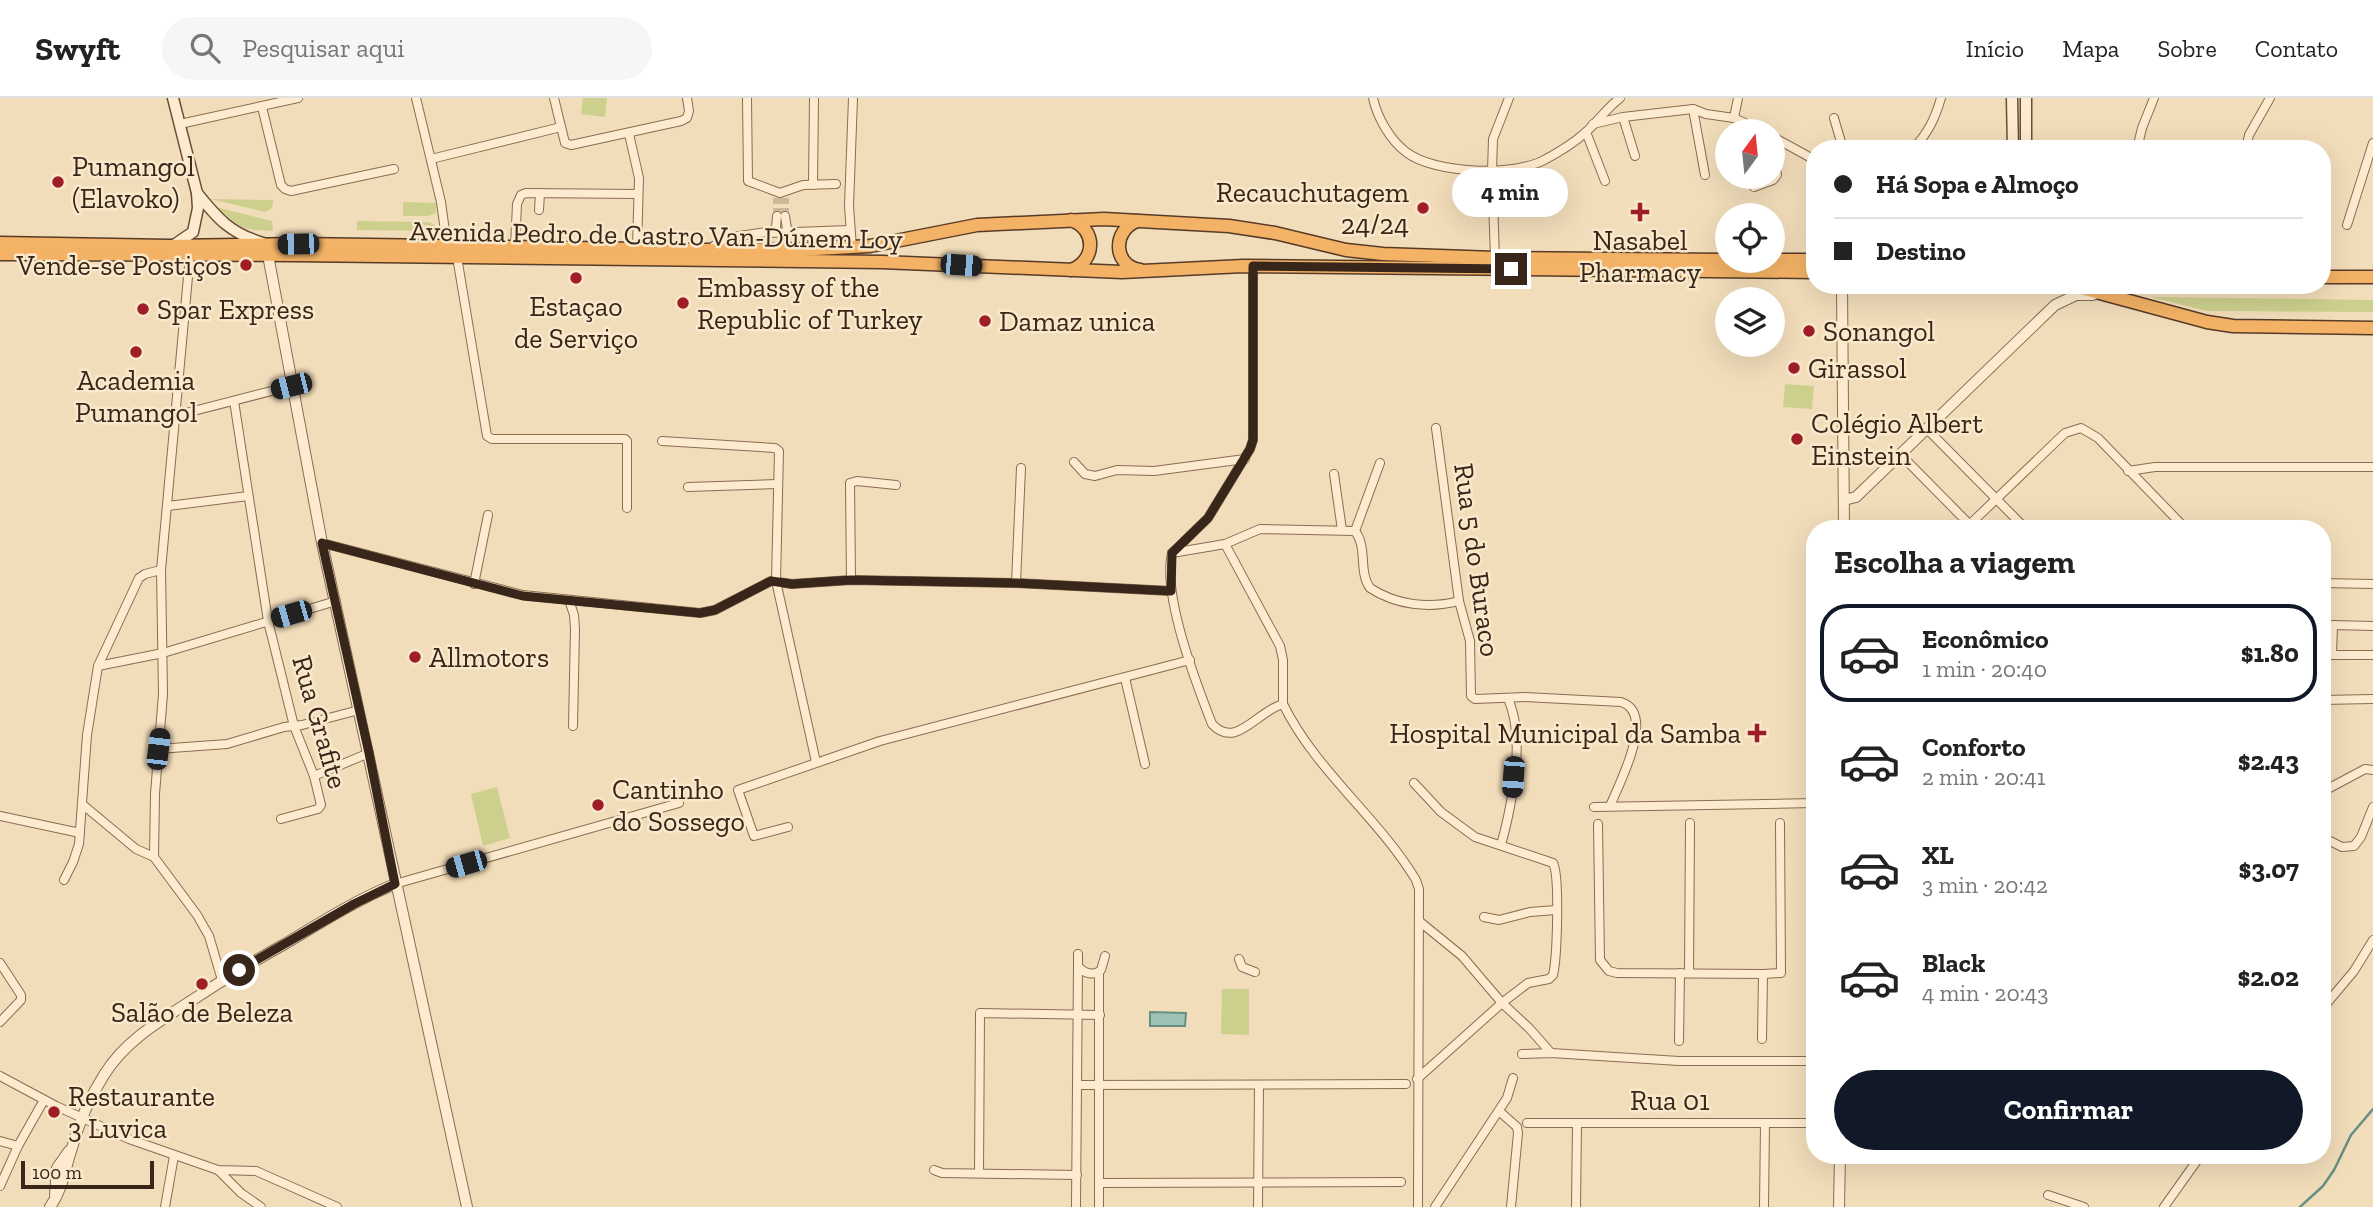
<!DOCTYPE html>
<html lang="pt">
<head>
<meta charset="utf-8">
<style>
	body { margin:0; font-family:"Zilla Slab",serif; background:#f6f6f6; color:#222; height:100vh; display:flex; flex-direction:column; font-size:26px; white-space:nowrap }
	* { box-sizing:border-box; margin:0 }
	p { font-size:23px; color:#767676 }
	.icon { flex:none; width:38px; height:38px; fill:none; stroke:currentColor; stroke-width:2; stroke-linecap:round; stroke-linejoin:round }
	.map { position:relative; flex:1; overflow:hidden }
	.details { position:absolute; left:1806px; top:422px; width:525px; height:644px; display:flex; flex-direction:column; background:#fff; border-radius:28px; box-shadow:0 7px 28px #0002 }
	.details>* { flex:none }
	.hud { position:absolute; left:1806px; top:42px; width:525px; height:154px; border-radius:28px; box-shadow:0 7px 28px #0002; display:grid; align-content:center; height:154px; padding:0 28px; background:#fff }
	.needle { width:46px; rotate:15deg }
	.tools { position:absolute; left:1715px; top:21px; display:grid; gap:14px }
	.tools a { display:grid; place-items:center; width:70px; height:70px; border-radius:50%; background:#fff; box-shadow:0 7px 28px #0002; font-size:35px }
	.scale { position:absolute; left:21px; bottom:18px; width:133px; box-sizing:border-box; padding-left:7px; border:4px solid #372619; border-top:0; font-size:19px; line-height:24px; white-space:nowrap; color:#372619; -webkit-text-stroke:5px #f9e8ca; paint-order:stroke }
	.end { position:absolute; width:32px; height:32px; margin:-16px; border:9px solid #372619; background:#fff; box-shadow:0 0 0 4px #fff }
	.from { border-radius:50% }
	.bubble { position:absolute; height:49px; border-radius:24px; background:#fff; box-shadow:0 7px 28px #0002; font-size:23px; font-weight:800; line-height:49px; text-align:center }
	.car { position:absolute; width:21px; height:42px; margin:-21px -10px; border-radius:9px; box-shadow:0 0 5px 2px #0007; background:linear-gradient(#222 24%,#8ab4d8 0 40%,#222 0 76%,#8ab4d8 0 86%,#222 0) }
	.hud b { display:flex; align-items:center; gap:24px; height:66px; font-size:26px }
	.hud b+b { border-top:2px solid #e0e0e0 }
	.hud i { width:18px; height:18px; background:#222 }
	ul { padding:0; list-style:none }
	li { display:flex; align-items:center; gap:21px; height:98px; margin:0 14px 10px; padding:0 14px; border:4px solid transparent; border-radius:28px }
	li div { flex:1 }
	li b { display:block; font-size:26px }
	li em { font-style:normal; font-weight:800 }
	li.on { border-color:#111827 }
	li>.icon { width:63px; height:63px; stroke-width:1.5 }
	h2 { padding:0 28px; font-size:32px; line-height:84px }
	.action { display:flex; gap:14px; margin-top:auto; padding:14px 28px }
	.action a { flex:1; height:80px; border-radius:42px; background:#111827; color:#fff; font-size:28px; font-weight:800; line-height:80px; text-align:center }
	header { display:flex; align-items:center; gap:42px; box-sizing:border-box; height:98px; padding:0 35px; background:#fff; border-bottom:2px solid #e0e0e0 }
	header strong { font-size:33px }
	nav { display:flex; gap:38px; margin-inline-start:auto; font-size:24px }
	.search { width:490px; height:63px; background:#f6f6f6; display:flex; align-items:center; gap:18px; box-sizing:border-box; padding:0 24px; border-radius:38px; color:#767676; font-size:26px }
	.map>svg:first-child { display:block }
	.green { fill:#cdd08d }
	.water { fill:#9fc2b5; stroke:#669083; stroke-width:2 }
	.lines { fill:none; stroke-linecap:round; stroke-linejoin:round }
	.stream { stroke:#669083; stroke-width:2.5 }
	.minor-tunnel { stroke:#cdb89a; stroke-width:8; stroke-dasharray:8 4; stroke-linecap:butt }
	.minor-casing { stroke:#8a6c53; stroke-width:10 }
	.tertiary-casing { stroke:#8a6c53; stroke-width:12 }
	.secondary-casing { stroke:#6b4d36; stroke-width:13 }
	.trunk-casing { stroke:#573b28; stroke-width:15 }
	.minor { stroke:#fcebce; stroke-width:8 }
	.tertiary { stroke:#fcebce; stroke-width:10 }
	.secondary { stroke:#fcebce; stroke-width:10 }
	.trunk { stroke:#f3b266; stroke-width:12 }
	.route { stroke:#372619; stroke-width:9 }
	.poi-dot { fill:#9f1d27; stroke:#f9e8ca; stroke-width:2.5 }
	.labels { text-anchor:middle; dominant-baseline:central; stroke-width:5; stroke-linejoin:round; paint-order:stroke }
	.poi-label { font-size:28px; fill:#372619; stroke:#f9e8ca; text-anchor:start }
	.street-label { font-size:28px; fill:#372619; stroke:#f9e8ca }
</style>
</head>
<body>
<header>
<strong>Swyft</strong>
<div class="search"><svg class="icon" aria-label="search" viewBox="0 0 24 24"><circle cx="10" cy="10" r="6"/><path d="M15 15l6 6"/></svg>Pesquisar aqui</div>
<nav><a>Início</a><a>Mapa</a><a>Sobre</a><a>Contato</a></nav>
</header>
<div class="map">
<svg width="2373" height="1109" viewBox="0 0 2373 1109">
	<rect width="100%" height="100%" fill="#f2ddba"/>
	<g class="green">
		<polygon points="583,0 607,0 605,19 581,16"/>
		<polygon points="211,101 273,102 272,110 265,114"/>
		<polygon points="403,104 436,105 436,115 428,118 403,118"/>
		<path d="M216,109L272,123L273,133C243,133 238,128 216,109Z"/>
		<polygon points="357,123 429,124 435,127 437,133 357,132"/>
		<polygon points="2151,199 2373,202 2373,214 2207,213"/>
		<polygon points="1785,286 1814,288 1812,311 1783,309"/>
		<polygon points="497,689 510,740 483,748 471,696"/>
		<polygon points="1222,891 1249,891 1249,937 1221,936"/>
	</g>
	<polygon class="water" points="1150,914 1186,915 1185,928 1150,928"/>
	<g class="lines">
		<polyline class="stream" points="2300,1109 2323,1088 2334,1072 2351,1037 2373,1011"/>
		<g class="minor-tunnel">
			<polyline points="777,118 777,100"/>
			<polyline points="785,118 785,100"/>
		</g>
		<defs>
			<g id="minor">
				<polyline points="416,0 441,104 447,148"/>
				<polyline points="554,0 565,45 571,47 681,23 687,20 689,13 687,0"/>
				<polyline points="747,0 748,83 780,95 803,87 836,86"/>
				<path d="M1373,0C1377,19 1390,42 1406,54C1434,76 1515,79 1546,61C1559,54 1575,44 1586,34C1598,23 1607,10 1620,0"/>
				<polyline points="262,9 281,87 285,91 291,93 394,71"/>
				<polyline points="1693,11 1705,77"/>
				<polyline points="1623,19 1635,58"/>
				<polyline points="1734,20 1738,0"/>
				<polyline points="1834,20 1843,51"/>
				<polyline points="180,26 298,0"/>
				<polyline points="1593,26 1623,19 1693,11 1706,16 1734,20 1762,33"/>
				<polyline points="1586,34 1605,83"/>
				<polyline points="629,36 639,80 637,150"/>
				<polyline points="1773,39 1815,62"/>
				<path d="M1913,51C1928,35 1935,21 1941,0"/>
				<polyline points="2137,51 2142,30 2154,0"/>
				<polyline points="2246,51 2249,37 2270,0"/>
				<polyline points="431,61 561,29"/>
				<polyline points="813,87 814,0"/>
				<polyline points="1754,89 1773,82 1777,77 1773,56"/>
				<polyline points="539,112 540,95"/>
				<polyline points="785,118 787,131 795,135"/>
				<polyline points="2347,127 2373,45"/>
				<polyline points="768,135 850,132"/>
				<polyline points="808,138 826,142 838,148"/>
				<polyline points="515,149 517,106 521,97 526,95 638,96"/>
				<polyline points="852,150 849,108 853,0"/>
				<polyline points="709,151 726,140 772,133 776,129 777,118"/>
				<polyline points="190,157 161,472 163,596 155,696 154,759 197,817 209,838 222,882"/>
				<polyline points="457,159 487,338 492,341 625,341 627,343 627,410"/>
				<polyline points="1495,160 1492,73 1493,41 1509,0"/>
				<path d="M1253,168V342L1250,351L1208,420L1172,455C1162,497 1196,585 1212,626C1236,652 1257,613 1283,606C1316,673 1378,719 1416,782L1419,791L1418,1109"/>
				<polyline points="234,303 268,523 294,628 314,678 321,707 318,711 281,721"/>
				<polyline points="174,318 291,288"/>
				<path d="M1436,330L1459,503L1470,543L1471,598L1475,601L1525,599L1621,604C1657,615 1619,686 1610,708"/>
				<polyline points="1927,331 2025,430"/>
				<polyline points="662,343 775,350 779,353 776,483 816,664"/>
				<polyline points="1900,356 1972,429"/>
				<polyline points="1074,364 1085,376 1095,378 1117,372 1154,373 1245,361"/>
				<polyline points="2128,373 2155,369 2373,369"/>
				<polyline points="1334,376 1342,432"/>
				<polyline points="688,389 778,386"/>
				<polyline points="168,408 248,398"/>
				<polyline points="1966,430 2065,335 2081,330 2098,340 2185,430"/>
				<polyline points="1355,433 1380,365"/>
				<polyline points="322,445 523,497 700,515 715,512 771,483 792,486 851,482 1016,485 1171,493"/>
				<polyline points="1225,446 1280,548 1283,562 1283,606"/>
				<path d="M1172,455L1225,446L1260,431L1355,433C1368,450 1358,473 1370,490C1396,507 1429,511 1459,503"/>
				<polyline points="851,482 850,385 857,383 896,387"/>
				<polyline points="1016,485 1021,370"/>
				<polyline points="2322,485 2373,486"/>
				<polyline points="474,486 488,417"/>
				<polyline points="569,502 574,517 575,531 573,628"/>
				<polyline points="2322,557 2373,557"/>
				<polyline points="2332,557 2333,527 2373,528"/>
				<polyline points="98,568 163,555 336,503"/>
				<polyline points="1125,580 1145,666"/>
				<polyline points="2322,602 2373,601"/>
				<polyline points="158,651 227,646 284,629 302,627 359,612"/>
				<polyline points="314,678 369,655"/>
				<path d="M1414,685L1441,714L1475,739L1553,765C1560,778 1557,861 1553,877L1549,881L1528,885L1502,905L1417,981"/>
				<polyline points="2322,694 2365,671 2373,672"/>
				<polyline points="82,706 136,751 154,759"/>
				<polyline points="1594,709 1815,705"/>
				<polyline points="0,718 80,735"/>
				<polyline points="1598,726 1600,862 1609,873 1617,875 1763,876 1781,875 1780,725"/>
				<polyline points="788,729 754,738 738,692 880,643 1190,562"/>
				<polyline points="2322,739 2342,749 2354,748 2361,739 2373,709"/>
				<path d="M1501,747C1510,715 1521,660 1515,626C1514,617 1511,608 1508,600"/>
				<polyline points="64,782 73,764 79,746 87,637 98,568 139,480 145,476 161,472"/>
				<polyline points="395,786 679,705"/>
				<polyline points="1484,819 1499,822 1530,814 1556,812"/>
				<polyline points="1419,823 1462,858 1502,905 1529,930 1551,955"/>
				<path d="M1078,856V868C1084,876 1094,878 1101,872L1105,858"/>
				<polyline points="1239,861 1242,869 1255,874"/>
				<polyline points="0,865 21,897 21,902 0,924"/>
				<polyline points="1099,874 1099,1109"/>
				<polyline points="1689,875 1690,725"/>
				<polyline points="2322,911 2354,873 2373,842"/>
				<polyline points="1762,941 1763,876"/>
				<polyline points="1679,943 1680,875"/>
				<polyline points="1522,956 1551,955 1679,963 1815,963"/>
				<polyline points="0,978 56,1008 129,1041 218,1072 256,1073 337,1109"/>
				<polyline points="1078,987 1406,986"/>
				<polyline points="1499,1013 1517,1029 1518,1035 1511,1109"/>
				<polyline points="1527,1025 1813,1025"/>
				<polyline points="0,1043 18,1048"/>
				<polyline points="218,1072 241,1095 261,1109"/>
				<polyline points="934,1072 942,1075 1077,1077"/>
				<polyline points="979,1075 980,915 1100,917"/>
				<polyline points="1099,1085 1401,1084"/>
				<polyline points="0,1088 18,1048 44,1002"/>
				<polyline points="2048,1097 2084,1109"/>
				<polyline points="165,1109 174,1058"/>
				<polyline points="1076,1109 1078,868"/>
				<polyline points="1258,1109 1259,987"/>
				<polyline points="1435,1109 1507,1000 1513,980"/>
				<polyline points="1576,1109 1577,1025"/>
				<polyline points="1764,1109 1765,1025"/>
				<polyline points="2164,1109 2201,1057"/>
			</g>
			<g id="tertiary">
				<polyline points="268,157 322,445 467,1109"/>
				<polyline points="1842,187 1844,430"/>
				<polyline points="1844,402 1856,399 2055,207 2076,197 2093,197"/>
				<polyline points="55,1097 57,1070 69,1053"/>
				<path d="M50,1109C63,1091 65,1070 72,1050C79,1024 90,999 104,977C123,946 153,927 183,908C216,886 249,866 283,847C320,825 356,802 395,786"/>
				<polyline points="1839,1109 1840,1057"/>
			</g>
			<g id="secondary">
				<polyline points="173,0 197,95 198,110 193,134 174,147"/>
				<polyline points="2012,0 2013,51"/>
				<polyline points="2026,0 2026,51"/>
				<path d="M197,95C218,121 230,135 263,145"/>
			</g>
			<g id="trunk">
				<path d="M1137,123C1113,132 1112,167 1140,172"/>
				<polyline points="0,145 169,148 298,146 708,152 816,151 870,148 977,127 1104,121 1229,128 1275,135 1346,152 1383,156 1495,160 1727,162"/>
				<polyline points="0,156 295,157 882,164 1122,174 1243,168 1815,174"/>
				<polyline points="1773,162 1815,162"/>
				<path d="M1071,172C1096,163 1097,131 1071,122"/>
				<polyline points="2322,179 2373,179"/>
				<polyline points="2070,187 2207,224 2233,228 2373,230"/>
			</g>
		</defs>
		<use href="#minor" class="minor-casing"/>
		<use href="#tertiary" class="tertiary-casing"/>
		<use href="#secondary" class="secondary-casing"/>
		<use href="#trunk" class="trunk-casing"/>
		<use href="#minor" class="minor"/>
		<use href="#tertiary" class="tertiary"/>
		<use href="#secondary" class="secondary"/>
		<use href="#trunk" class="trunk"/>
	</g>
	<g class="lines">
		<polyline class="route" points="239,872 354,806 395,786 369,655 322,445 523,498 700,515 715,512 771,483 792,486 851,482 1016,485 1171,493 1172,455 1208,420 1250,351 1253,342 1253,168 1511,171"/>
	</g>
	<g class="poi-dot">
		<circle cx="58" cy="84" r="7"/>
		<circle cx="1423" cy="110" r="7"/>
		<path d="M1636.5 103.5h7v7h7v7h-7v7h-7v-7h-7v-7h7z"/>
		<circle cx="246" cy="167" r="7"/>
		<circle cx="576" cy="180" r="7"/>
		<circle cx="683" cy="205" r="7"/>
		<circle cx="143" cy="211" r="7"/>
		<circle cx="985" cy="223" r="7"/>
		<circle cx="1809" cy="233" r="7"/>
		<circle cx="136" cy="254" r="7"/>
		<circle cx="1794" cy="270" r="7"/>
		<circle cx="1797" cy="341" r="7"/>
		<circle cx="415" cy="559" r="7"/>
		<path d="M1753.5 624.5h7v7h7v7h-7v7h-7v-7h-7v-7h7z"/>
		<circle cx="598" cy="707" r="7"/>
		<circle cx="202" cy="886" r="7"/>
		<circle cx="54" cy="1014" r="7"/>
	</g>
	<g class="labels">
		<g class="poi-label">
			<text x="72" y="68">Pumangol<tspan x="72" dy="32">(Elavoko)</tspan></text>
			<text x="1409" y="94" text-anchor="end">Recauchutagem<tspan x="1409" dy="32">24/24</tspan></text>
			<text x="1640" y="142" text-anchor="middle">Nasabel<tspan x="1640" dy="32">Pharmacy</tspan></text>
			<text x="232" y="167" text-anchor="end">Vende-se Postiços</text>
			<text x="697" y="189">Embassy of the<tspan x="697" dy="32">Republic of Turkey</tspan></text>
			<text x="576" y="208" text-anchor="middle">Estaçao<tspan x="576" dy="32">de Serviço</tspan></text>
			<text x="157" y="211">Spar Express</text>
			<text x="999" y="223">Damaz unica</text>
			<text x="1823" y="233">Sonangol</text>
			<text x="1808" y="270">Girassol</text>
			<text x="136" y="282" text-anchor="middle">Academia<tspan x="136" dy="32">Pumangol</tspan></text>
			<text x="1811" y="325">Colégio Albert<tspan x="1811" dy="32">Einstein</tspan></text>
			<text x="429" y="559">Allmotors</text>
			<text x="1741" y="635" text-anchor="end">Hospital Municipal da Samba</text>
			<text x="612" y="691">Cantinho<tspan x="612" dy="32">do Sossego</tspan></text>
			<text x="202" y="914" text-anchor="middle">Salão de Beleza</text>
			<text x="68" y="998">Restaurante<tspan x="68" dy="32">3 Luvica</tspan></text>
		</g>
		<g class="street-label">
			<text transform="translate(656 137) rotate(1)">Avenida Pedro de Castro Van-Dúnem Loy</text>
			<text transform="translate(1477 462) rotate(82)">Rua 5 do Buraco</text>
			<text transform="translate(320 624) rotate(74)">Rua Grafite</text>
			<text x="1670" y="1002">Rua 01</text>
		</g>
	</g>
</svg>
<div class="tools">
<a><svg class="needle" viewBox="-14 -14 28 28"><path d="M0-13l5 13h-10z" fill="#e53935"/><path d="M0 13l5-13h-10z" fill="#767676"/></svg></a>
<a><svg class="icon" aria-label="locate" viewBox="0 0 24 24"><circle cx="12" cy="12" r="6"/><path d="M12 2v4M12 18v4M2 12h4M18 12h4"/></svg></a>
<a><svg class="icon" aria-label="layers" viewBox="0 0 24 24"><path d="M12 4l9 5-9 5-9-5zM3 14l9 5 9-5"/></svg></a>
</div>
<div class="scale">100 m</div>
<i class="end from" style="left:239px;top:872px"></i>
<i class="end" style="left:1511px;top:171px"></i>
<div class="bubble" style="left:1452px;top:70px;width:116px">4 min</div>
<i class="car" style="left:298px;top:146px;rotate:269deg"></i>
<i class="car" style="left:961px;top:167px;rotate:94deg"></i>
<i class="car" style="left:291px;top:288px;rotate:256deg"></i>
<i class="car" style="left:291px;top:516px;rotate:254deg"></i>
<i class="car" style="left:158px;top:651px;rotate:7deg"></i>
<i class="car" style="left:1513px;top:679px;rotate:184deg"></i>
<i class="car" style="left:466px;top:766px;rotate:254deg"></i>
<div class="hud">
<b><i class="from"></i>Há Sopa e Almoço</b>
<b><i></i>Destino</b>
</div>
<section class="details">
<h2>Escolha a viagem</h2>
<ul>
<li class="on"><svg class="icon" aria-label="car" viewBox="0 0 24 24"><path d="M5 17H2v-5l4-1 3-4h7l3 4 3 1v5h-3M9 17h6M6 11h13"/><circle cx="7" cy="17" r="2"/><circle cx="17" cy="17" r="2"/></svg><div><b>Econômico</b><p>1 min · 20:40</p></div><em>$1.80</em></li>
<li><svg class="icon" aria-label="car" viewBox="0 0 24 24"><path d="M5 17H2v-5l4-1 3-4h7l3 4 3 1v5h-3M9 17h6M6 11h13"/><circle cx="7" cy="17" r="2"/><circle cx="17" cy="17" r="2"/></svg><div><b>Conforto</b><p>2 min · 20:41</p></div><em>$2.43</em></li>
<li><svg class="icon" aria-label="car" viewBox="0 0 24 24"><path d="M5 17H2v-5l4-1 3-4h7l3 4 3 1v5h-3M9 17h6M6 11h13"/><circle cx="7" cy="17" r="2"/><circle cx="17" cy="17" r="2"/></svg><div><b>XL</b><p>3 min · 20:42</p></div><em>$3.07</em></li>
<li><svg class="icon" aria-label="car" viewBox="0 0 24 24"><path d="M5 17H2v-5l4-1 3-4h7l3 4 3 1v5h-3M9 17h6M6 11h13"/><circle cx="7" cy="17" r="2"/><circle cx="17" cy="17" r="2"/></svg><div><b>Black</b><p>4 min · 20:43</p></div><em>$2.02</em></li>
</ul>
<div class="action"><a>Confirmar</a></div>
</section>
</div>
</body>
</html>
